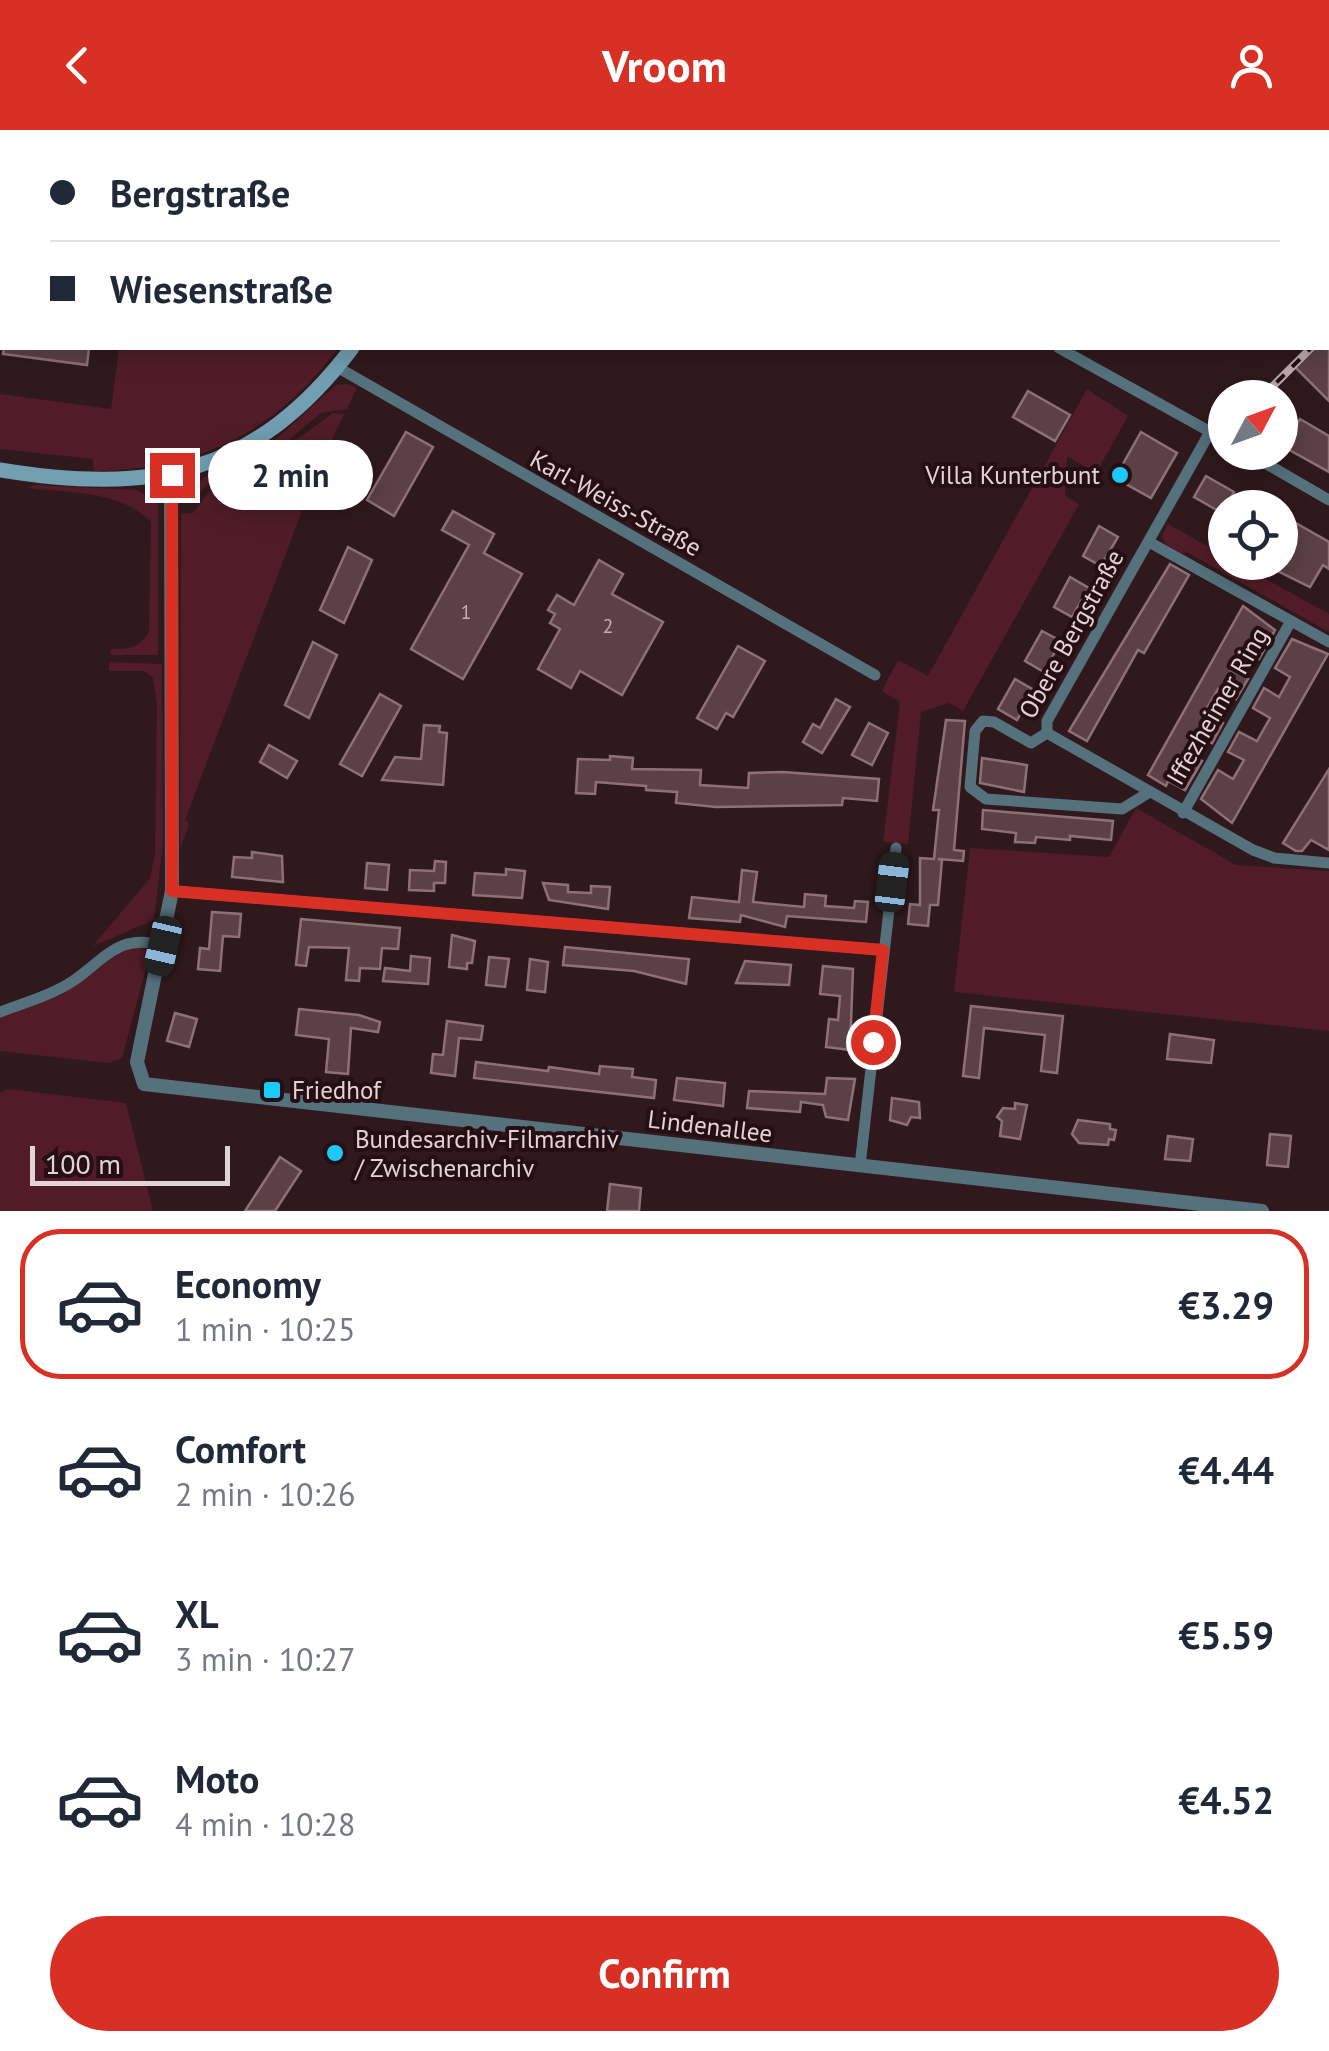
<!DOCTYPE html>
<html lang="en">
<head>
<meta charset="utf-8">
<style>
	body { margin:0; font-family:"PT Sans",sans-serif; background:#f2f2f3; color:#1f2937; height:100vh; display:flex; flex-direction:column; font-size:38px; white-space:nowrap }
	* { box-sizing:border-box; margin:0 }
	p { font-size:32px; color:#747a83 }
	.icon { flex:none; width:55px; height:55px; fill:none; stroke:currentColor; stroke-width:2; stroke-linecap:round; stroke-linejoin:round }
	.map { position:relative; height:1081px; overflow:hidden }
	.details { display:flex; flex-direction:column; background:#fff; flex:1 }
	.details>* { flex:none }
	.hud { position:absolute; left:0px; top:0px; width:1330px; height:220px; box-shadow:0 5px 25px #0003; display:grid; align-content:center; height:220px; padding:0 50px; background:#fff }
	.needle { width:65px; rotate:49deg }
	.controls { position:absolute; left:1208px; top:250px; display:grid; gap:20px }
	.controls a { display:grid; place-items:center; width:90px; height:90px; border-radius:50%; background:#fff; box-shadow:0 5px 25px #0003; font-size:50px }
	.scale { position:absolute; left:30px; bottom:25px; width:200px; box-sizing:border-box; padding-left:10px; border:5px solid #e3d3d5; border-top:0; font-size:28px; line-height:35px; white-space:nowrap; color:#e3d3d5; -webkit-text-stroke:8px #250f13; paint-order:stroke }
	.end { position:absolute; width:45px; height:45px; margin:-22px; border:12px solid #d93025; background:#fff; box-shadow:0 0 0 5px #fff }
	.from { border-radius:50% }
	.bubble { position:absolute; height:70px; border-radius:35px; background:#fff; box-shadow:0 5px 25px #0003; font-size:32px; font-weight:800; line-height:70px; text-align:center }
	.car { position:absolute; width:30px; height:60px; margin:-30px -15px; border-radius:12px; box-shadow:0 0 8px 2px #0007; background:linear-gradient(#222 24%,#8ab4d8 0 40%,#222 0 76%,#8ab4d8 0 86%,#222 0) }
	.hud b { display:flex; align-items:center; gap:35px; height:95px; font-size:38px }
	.hud b+b { border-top:2px solid #e0e1e3 }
	.hud i { width:25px; height:25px; background:#1f2937 }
	ul { padding:18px 0 0; list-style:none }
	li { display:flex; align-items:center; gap:30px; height:150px; margin:0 20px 15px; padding:0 30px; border:5px solid transparent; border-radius:40px }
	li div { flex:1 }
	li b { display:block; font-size:38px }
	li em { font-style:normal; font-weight:800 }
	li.selected { border-color:#d93025 }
	li>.icon { width:90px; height:90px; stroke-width:1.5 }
	.primary-button { display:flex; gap:20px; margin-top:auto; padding:20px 50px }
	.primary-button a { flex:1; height:115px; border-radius:60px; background:#d93025; color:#fff; font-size:40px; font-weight:800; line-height:115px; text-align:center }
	header { display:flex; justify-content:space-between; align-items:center; height:130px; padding:0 50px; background:#d93025; color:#fff; font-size:45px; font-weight:800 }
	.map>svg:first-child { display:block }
	.green { fill:#511c28 }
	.building { fill:#5b4145; stroke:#8d7175; stroke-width:2.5 }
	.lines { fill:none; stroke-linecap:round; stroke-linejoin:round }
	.minor { stroke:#55717c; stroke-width:11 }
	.tertiary { stroke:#55717c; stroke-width:14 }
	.secondary { stroke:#719fb1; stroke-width:15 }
	.rail-casing { stroke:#bba9ac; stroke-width:8 }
	.rail { stroke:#250f13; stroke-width:4; stroke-dasharray:11; stroke-linecap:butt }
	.route { stroke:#d93025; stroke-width:12 }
	.poi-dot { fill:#1cc9fc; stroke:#250f13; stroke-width:4 }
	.labels { text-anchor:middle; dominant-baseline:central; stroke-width:8; stroke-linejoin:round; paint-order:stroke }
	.number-label { font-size:20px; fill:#c1aeb1 }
	.poi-label { font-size:25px; fill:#e3d3d5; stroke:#250f13; text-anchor:start }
	.street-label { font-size:25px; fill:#e3d3d5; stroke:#250f13 }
</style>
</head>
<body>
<header><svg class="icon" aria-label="back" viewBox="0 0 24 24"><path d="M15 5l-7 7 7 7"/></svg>Vroom<svg class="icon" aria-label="person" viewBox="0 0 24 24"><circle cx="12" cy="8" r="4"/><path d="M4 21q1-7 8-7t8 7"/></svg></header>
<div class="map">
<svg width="1329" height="1081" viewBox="0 0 1329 1081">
	<rect width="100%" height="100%" fill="#2f191c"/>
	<g class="green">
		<path d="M119,218H338C275,303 199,339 94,341L93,329L0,319V264L111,279Z"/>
		<polygon points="347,254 357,258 347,279 321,283 280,317 210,353 184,375 203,348 274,311 336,255"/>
		<polygon points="1087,259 1128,286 1096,343 1067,326 1065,366 1079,374 963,581 949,573 921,582 908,714 883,712 900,572 882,561 898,530 928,546"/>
		<polygon points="333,283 344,284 311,357 185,690 189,694 180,719 181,384 193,383 211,359 275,325"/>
		<path d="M36,355L136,360L158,371V525H111L110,519C129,519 140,519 149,501L151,392C121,360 68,363 27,358Z"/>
		<polygon points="1168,394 1225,426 1225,432 1237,433 1329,484 1329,502 1187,422 1181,423 1165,414 1162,405"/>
		<polygon points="109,532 162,534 163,712 154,790 93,816 150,748 155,724 157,574 153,548 144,541 109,541"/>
		<polygon points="1136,678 1236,735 1329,741 1329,901 954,862 970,718 1109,727"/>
		<polygon points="127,818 143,818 150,823 122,928 109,933 0,921 0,888 61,865"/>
		<polygon points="8,959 126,973 153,1081 0,1081 0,963"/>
	</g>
	<g class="building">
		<polygon points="4,218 89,218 87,235 3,224"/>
		<polygon points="1313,218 1329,218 1329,271 1294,236"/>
		<polygon points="1028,261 1070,285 1055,311 1013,287"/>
		<polygon points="1300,289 1329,306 1329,342 1284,317"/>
		<polygon points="406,302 433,317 394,386 367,370"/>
		<polygon points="1141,302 1177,323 1151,368 1115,348"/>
		<polygon points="1206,346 1234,362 1222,383 1194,367"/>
		<polygon points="453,381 494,404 484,423 522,444 463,549 411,519 469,415 442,400"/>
		<polygon points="1280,384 1329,412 1329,439 1323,435 1310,457 1259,432 1280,432"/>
		<polygon points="1099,396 1118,407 1101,436 1083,426"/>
		<polygon points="348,417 372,430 344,493 320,480"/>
		<polygon points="599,430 623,444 612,464 663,492 622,565 580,541 571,558 538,539 560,499 550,493 555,484 548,480 557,465 574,475"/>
		<polygon points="1170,434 1189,445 1144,523 1138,520 1087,611 1069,601"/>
		<polygon points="1070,447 1089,458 1072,487 1054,477"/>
		<polygon points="1243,476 1275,500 1259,529 1242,520 1231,540 1248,549 1236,569 1218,559 1207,578 1205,582 1223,593 1212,613 1195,604 1185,622 1202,631 1185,660 1168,651 1166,656 1148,645"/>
		<polygon points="1042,501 1061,511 1044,542 1025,531"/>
		<polygon points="1292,509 1328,524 1232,693 1201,669 1218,640 1233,649 1244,630 1228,622 1239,602 1257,611 1270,588 1253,578 1264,558 1279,567 1290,547 1275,538"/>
		<polygon points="313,512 337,525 309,588 285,575"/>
		<polygon points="738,516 765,531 733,587 726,583 717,599 697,588"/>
		<polygon points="1015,549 1034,560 1017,590 998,579"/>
		<polygon points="380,564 401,576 362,646 340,634"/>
		<polygon points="836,569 850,577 822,623 803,612 813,594 820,598"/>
		<polygon points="946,590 965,591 954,720 964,721 963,731 938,729 942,730 938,775 930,775 928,796 908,794 910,774 920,775 920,728 934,729 939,680 933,680"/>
		<polygon points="869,593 888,603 872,635 852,625"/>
		<polygon points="424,595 440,596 439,602 447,603 443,655 382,650 395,627 421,629"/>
		<polygon points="269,615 297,631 287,648 260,632"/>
		<polygon points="610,626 633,628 632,639 701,640 700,655 748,658 749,643 783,642 879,649 877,671 843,668 842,675 716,677 676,673 677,662 646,660 646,656 596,652 595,664 576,663 578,629 610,630"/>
		<polygon points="982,628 1027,635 1024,662 980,653"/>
		<polygon points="1329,639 1329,720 1311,710 1302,721 1296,721 1283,713"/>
		<polygon points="983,680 1113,691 1111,710 1070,706 1070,710 1036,707 1035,713 1015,712 1016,703 982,699"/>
		<polygon points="252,722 282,726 283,752 232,747 234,727 252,728"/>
		<polygon points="435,731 446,732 445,753 434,753 434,761 409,760 410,740 434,741"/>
		<polygon points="367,733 389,735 387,760 365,758"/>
		<polygon points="506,739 525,741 522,768 473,765 475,743 506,745"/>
		<polygon points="742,740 757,742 753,772 804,777 805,764 826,766 825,776 854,778 855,771 868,772 866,792 787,786 785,797 741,785 740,792 689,788 692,767 739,772"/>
		<polygon points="543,753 568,755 568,762 591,763 591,756 610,757 608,779 549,770"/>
		<polygon points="212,782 241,784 239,807 223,806 220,841 198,839 200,818 209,819"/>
		<polygon points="301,789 400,798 398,819 382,818 380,839 360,838 359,851 346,850 349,818 309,817 306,836 296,835"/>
		<polygon points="452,805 475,811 472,833 467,833 467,839 449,837"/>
		<polygon points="565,817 689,829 686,854 634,841 563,835"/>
		<polygon points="411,826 430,828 428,854 383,851 385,838 410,841"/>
		<polygon points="489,827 509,829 505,857 486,855"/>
		<polygon points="530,829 548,832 545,862 527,860"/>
		<polygon points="745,831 791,835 789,855 736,853"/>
		<polygon points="823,836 853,839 850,920 826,917 829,889 838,890 840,866 820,864"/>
		<polygon points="971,876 1063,886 1057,943 1041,941 1045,905 984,898 979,948 963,946"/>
		<polygon points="299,879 359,885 380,892 378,902 351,898 348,944 326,942 329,909 296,905"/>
		<polygon points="175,883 197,889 189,917 167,911"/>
		<polygon points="447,891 483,896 481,910 459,908 455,946 431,943 433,924 443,925"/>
		<polygon points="1170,904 1214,910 1211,933 1167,929"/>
		<polygon points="476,932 548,941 549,937 599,944 600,936 633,939 632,947 656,950 654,968 474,948"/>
		<polygon points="677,948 725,953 723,976 674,970"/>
		<polygon points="827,948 855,949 848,990 826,987 823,975 801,972 800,982 747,978 749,961 825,964"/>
		<polygon points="892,968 919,972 920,988 911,987 907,995 890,990"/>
		<polygon points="1015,973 1027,975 1020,1009 1000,1006 1002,991 997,987 1003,978 1015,979"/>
		<polygon points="1078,990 1110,994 1110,999 1116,1000 1114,1010 1109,1009 1108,1015 1079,1013 1072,1004"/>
		<polygon points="1270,1004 1291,1006 1288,1037 1267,1035"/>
		<polygon points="1168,1006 1193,1009 1190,1031 1165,1029"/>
		<polygon points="280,1027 301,1041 275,1081 245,1081"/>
		<polygon points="610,1054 641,1058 639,1081 607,1081"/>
	</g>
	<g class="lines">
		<g class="minor">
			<polyline points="675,0 679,2"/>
			<polyline points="793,2 794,0"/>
			<polyline points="1059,218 1225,310"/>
			<polyline points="337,237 875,545"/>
			<polyline points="1246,322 1329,370"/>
			<polyline points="1149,412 1329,512"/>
			<polyline points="1047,603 1253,720 1274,728 1329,733"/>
			<polyline points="1148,663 1122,679 986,669 970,657 975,601 983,591 994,592 1031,613 1047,603 1047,591 1210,302"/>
			<polyline points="1183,683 1291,491"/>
			<polyline points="172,761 883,820"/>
			<path d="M0,882C24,873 52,865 73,851C105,829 120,802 163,816"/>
			<polyline points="860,1036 896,718"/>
		</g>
		<polyline class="tertiary" points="171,345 172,761 137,932 144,954 1262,1081"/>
		<g class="secondary">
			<polyline points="483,2 484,0"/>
			<path d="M0,340C152,365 256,345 352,218"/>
		</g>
		<defs>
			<g id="rail">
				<polyline points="1328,201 1329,200"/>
				<polyline points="1261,268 1311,218"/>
			</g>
		</defs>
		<use href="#rail" class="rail-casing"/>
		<use href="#rail" class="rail"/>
	</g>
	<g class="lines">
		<polyline class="route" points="172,345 172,761 883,820 873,912"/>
	</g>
	<g class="poi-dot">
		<circle cx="1120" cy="345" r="10"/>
		<rect x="262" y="950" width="20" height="20" rx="5"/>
		<circle cx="335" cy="1023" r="10"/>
	</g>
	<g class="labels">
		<g class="number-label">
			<text x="466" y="482">1</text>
			<text x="608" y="496">2</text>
		</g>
		<g class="poi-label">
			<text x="1100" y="345" text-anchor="end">Villa Kunterbunt</text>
			<text x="292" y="960">Friedhof</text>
			<text x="355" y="1009">Bundesarchiv-Filmarchiv<tspan x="355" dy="29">/ Zwischenarchiv</tspan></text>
		</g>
		<g class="street-label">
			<text transform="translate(616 373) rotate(29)">Karl-Weiss-Straße</text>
			<text transform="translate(1071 504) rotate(-61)">Obere Bergstraße</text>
			<text transform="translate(1217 576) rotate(-60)">Iffezheimer Ring</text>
			<text transform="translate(710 996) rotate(7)">Lindenallee</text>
		</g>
	</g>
</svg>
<div class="controls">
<a><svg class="needle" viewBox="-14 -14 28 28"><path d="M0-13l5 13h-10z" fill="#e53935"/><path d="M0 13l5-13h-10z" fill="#747a83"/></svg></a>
<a><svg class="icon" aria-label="locate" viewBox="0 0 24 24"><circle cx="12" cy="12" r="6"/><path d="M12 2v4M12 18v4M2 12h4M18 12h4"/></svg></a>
</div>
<div class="scale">100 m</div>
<i class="end from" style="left:873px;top:912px"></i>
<i class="end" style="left:172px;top:345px"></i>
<div class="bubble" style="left:208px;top:310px;width:165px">2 min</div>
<i class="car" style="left:892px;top:752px;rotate:7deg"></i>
<i class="car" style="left:163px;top:816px;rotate:193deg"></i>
<div class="hud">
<b><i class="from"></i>Bergstraße</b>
<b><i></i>Wiesenstraße</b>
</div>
</div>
<section class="details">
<ul>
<li class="selected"><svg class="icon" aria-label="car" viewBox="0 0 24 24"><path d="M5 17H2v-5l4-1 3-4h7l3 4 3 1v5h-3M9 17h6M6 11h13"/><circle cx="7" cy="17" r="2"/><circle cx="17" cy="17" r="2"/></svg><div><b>Economy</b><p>1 min · 10:25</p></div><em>€3.29</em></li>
<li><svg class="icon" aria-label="car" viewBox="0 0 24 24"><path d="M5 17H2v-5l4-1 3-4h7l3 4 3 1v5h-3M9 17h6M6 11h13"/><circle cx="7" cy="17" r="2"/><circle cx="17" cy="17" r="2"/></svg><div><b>Comfort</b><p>2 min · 10:26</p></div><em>€4.44</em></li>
<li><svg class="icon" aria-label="car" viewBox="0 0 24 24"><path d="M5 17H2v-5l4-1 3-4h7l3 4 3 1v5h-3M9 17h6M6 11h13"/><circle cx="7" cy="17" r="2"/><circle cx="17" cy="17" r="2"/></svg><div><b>XL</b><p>3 min · 10:27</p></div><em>€5.59</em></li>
<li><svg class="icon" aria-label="car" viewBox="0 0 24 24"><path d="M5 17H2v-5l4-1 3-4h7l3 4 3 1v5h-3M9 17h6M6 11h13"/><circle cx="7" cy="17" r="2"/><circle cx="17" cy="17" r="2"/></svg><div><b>Moto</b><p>4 min · 10:28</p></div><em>€4.52</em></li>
</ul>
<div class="primary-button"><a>Confirm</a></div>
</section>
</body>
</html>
